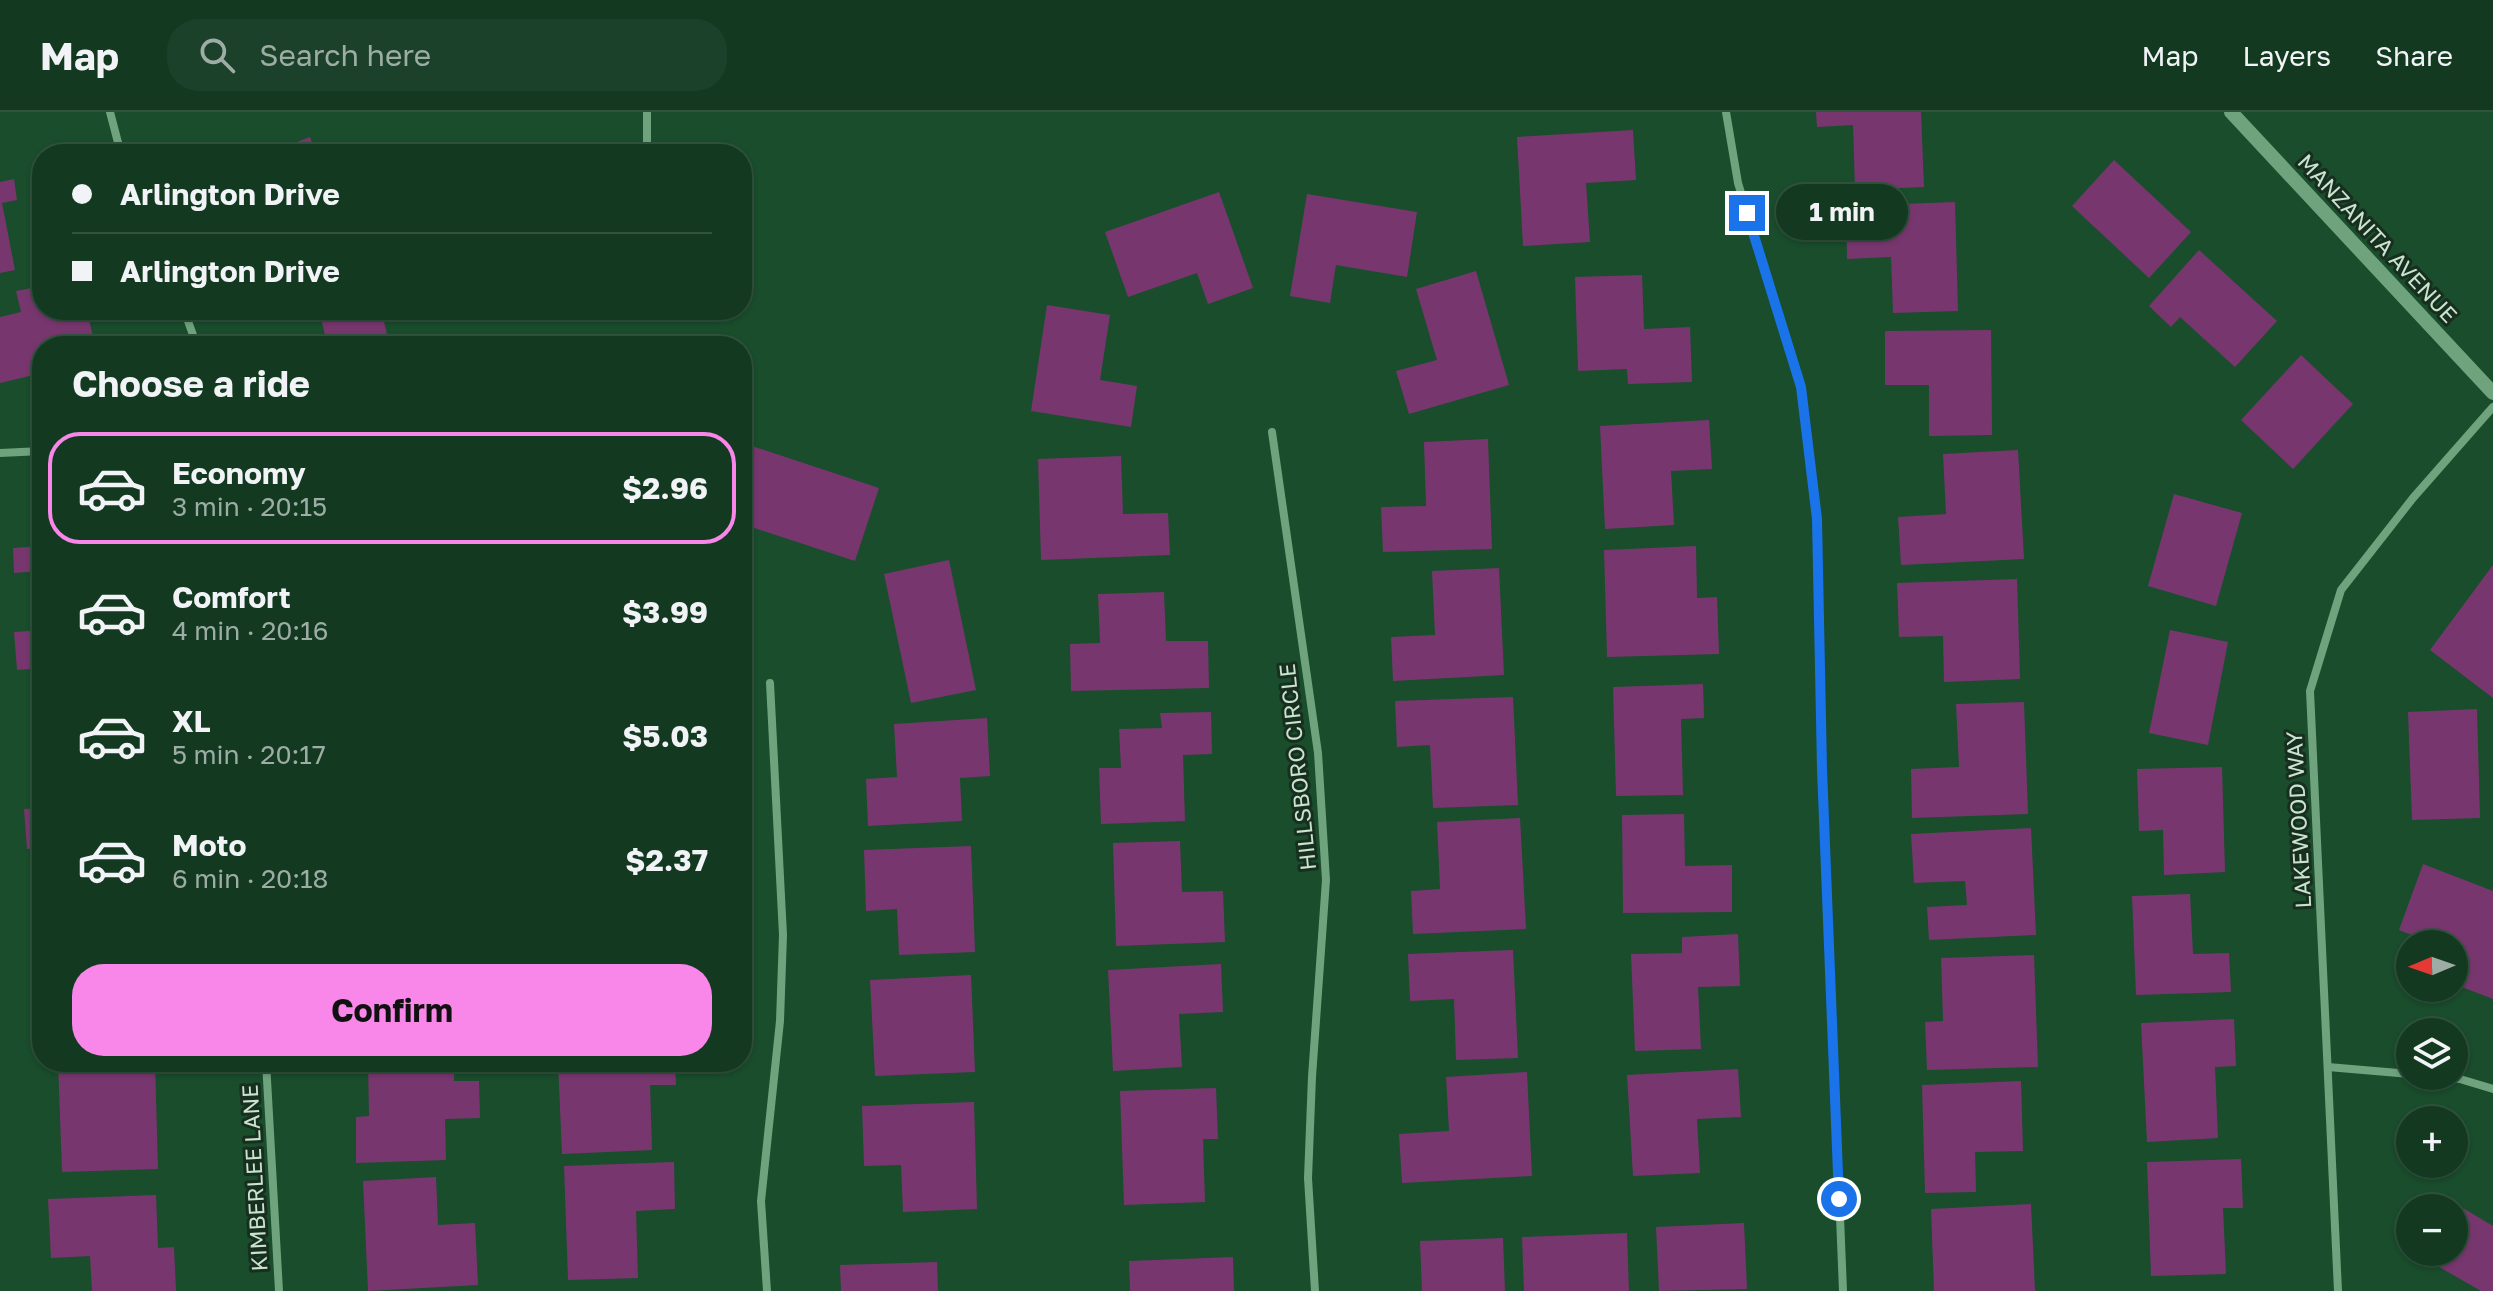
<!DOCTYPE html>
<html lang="en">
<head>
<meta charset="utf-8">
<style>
	body { margin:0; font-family:"Golos Text",sans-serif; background:#1c412a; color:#f1f3f6; height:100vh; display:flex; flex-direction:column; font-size:30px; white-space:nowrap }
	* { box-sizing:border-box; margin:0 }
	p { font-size:26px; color:#9dada5 }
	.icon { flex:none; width:44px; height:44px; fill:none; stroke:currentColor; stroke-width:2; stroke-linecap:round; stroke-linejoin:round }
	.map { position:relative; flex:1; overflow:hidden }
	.sheet { position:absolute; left:32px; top:224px; width:720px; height:736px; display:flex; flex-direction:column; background:#133a21; border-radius:32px; box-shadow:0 2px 6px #0004,0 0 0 2px #32543f }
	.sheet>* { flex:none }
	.top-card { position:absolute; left:32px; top:32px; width:720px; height:176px; border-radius:32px; box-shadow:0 2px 6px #0004,0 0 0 2px #32543f; display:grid; align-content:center; height:176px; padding:0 40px; background:#133a21 }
	.needle { width:52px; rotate:268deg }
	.controls { position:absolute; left:2396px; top:818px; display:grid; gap:16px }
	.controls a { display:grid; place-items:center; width:72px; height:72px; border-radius:50%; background:#133a21; box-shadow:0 2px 6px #0004,0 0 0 2px #32543f; font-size:40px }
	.end { position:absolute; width:36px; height:36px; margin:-18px; border:10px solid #1a73e8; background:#fff; box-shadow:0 0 0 4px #fff }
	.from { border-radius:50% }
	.bubble { position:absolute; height:56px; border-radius:28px; background:#133a21; box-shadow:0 2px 6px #0004,0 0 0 2px #32543f; font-size:26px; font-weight:700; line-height:56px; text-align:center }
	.top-card b { display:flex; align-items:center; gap:28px; height:76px; font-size:30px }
	.top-card b+b { border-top:2px solid #32543f }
	.top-card i { width:20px; height:20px; background:#f1f3f6 }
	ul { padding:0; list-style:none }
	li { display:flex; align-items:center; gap:24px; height:112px; margin:0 16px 12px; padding:0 24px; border:4px solid transparent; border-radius:32px }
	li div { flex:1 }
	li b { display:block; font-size:30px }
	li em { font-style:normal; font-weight:700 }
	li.selected { border-color:#f987e9 }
	li>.icon { width:72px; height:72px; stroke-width:1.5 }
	h2 { padding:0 40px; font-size:36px; line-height:96px }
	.cta { display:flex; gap:16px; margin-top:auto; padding:16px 40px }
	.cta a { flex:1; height:92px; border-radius:32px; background:#f987e9; color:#111; font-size:32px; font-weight:700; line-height:92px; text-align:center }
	header { display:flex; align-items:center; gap:48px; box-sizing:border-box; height:112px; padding:0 40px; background:#133a21; border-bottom:2px solid #32543f }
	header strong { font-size:38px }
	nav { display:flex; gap:44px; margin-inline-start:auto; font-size:28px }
	.search { width:560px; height:72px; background:#1c412a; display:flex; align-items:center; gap:20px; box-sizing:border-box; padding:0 28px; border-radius:32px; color:#9dada5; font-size:30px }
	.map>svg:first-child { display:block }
	.building { fill:#77376e }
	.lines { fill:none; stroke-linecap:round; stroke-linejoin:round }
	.minor { stroke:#6fa37d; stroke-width:8 }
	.tertiary { stroke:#6fa37d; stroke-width:14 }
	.route { stroke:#1a73e8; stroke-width:10 }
	.labels { text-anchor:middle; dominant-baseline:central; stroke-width:6; stroke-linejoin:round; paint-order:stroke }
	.street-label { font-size:22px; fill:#c9e4cf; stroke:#182e1f }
</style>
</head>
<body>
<header>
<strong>Map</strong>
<div class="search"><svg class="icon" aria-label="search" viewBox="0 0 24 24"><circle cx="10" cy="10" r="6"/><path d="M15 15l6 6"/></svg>Search here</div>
<nav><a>Map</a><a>Layers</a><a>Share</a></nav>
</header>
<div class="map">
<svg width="2493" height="1179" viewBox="0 0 2493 1179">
	<rect width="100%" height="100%" fill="#194d2c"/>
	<g class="building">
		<polygon points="1816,0 1921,0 1924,75 1855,78 1853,13 1817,15"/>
		<polygon points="1633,18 1636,68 1586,71 1590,130 1523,134 1517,25"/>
		<polygon points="310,25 316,42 265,42"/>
		<polygon points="2114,48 2191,120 2149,166 2072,94"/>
		<polygon points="14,67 17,88 2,91 15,158 0,161 0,70"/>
		<polygon points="1219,80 1253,176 1208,192 1197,161 1128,185 1105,120"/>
		<polygon points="1307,82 1417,100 1407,165 1336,153 1330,191 1290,184"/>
		<polygon points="1955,90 1958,199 1893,201 1891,145 1847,147 1846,94"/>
		<polygon points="2199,138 2277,209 2235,255 2180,205 2171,215 2149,194"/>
		<polygon points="1476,159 1509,273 1409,302 1396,259 1437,248 1416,177"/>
		<polygon points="1642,163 1644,217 1690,215 1692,270 1628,272 1627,257 1578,259 1575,165"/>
		<polygon points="42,174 42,198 87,198 95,234 42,234 42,261 0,271 0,205 21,200 16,179"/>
		<polygon points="1047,193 1110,203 1100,268 1137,274 1131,315 1031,299"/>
		<polygon points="319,198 381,198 390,234 320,234 327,231"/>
		<polygon points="1991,218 1992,323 1929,324 1929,273 1885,273 1885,219"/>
		<polygon points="2301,243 2353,292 2293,357 2241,308"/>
		<polygon points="1709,308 1712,357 1671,359 1674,413 1605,417 1600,314"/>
		<polygon points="1488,327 1492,437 1383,440 1381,395 1426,394 1424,330"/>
		<polygon points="752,334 879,376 855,449 742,412 742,366"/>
		<polygon points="2018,338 2024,447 1901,453 1898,405 1946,402 1943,342"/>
		<polygon points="1121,344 1123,402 1168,401 1170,443 1041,448 1038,347"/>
		<polygon points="2174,382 2242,401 2216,494 2148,474"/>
		<polygon points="42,434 42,471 40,471 39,459 14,461 13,436"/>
		<polygon points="1696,434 1697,486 1717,485 1719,542 1607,545 1604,438"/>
		<polygon points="949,448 976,578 911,591 884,462"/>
		<polygon points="2493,453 2493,586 2430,538"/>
		<polygon points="1499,456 1504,563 1393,569 1391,525 1435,523 1432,459"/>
		<polygon points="2017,467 2020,567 1944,570 1943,524 1899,525 1897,471"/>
		<polygon points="1164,480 1166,529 1208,529 1209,576 1071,579 1070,532 1100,531 1098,482"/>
		<polygon points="42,518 42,556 17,558 14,520"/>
		<polygon points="2170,518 2228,530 2208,633 2149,621"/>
		<polygon points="1703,572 1704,606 1681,607 1683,683 1616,684 1613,575"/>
		<polygon points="1513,585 1518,693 1433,696 1430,633 1397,635 1395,589"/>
		<polygon points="2024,590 2028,702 1912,706 1911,657 1959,655 1956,592"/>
		<polygon points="2477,597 2480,706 2412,708 2408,600"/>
		<polygon points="1211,600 1212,642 1183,643 1185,709 1101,712 1099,656 1121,656 1119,617 1162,616 1160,601"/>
		<polygon points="987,606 990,664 960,666 962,709 868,714 866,667 897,665 894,612"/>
		<polygon points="2222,655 2225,760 2164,763 2163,718 2139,719 2137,657"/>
		<polygon points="42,696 42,736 27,737 24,697"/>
		<polygon points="1684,702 1685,754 1732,753 1732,800 1623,801 1622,703"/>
		<polygon points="1520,706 1526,817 1413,822 1411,779 1440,777 1437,710"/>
		<polygon points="2031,716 2036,823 1929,828 1927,795 1967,793 1965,769 1914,771 1911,722"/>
		<polygon points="1180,729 1182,780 1223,779 1225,830 1116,834 1113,731"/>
		<polygon points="971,734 975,840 899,843 897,797 866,799 864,738"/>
		<polygon points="2423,752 2493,779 2493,887 2454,872 2454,864 2462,842 2454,839 2454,832 2435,832 2399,818"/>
		<polygon points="2190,782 2193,842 2229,841 2231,880 2136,883 2132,784"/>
		<polygon points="1738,822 1740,874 1698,875 1701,937 1635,939 1631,842 1682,841 1682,825"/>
		<polygon points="1513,838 1518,946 1456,948 1454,887 1410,889 1408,842"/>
		<polygon points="2034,843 2038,955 1927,958 1925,910 1943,909 1941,846"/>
		<polygon points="1221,852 1223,900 1179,902 1182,955 1113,959 1108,858"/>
		<polygon points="971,863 975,960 875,964 870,868"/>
		<polygon points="2234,907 2236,954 2215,955 2218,1026 2147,1030 2141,911"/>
		<polygon points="58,950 155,950 158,1057 62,1060"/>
		<polygon points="368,950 454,950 454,969 479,969 480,1006 445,1007 446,1048 356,1051 356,1005 369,1004"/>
		<polygon points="558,950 675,950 676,973 650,973 652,1038 562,1042"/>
		<polygon points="1738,957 1741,1005 1697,1007 1700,1061 1633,1064 1627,963"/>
		<polygon points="1527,960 1532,1064 1402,1071 1399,1022 1449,1019 1446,965"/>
		<polygon points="2021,969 2023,1039 1975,1040 1976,1080 1925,1081 1922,973"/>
		<polygon points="1216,976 1218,1027 1203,1027 1205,1090 1124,1093 1120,979"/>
		<polygon points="974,990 977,1097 903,1100 901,1053 864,1054 862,994"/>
		<polygon points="2241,1047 2243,1096 2223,1096 2226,1162 2151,1164 2147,1050"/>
		<polygon points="674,1050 675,1097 636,1099 638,1166 568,1168 564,1054"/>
		<polygon points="436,1065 438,1113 475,1111 478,1173 368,1179 363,1069"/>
		<polygon points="156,1083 158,1136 174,1135 176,1179 92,1179 90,1144 51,1146 48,1087"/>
		<polygon points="2031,1092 2035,1179 1934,1179 1931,1097"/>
		<polygon points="2458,1093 2493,1114 2493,1179 2481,1179 2427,1148 2432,1140 2454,1140 2454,1100"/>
		<polygon points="1744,1111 1747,1177 1659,1179 1656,1115"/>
		<polygon points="1627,1121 1629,1179 1524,1179 1522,1125"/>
		<polygon points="1503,1126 1505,1179 1422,1179 1420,1129"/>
		<polygon points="1233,1145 1234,1179 1130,1179 1129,1149"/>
		<polygon points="937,1150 938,1179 841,1179 840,1153"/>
	</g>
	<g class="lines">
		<g class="minor">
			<polyline points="110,0 121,42"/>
			<polyline points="647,0 647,30"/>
			<polyline points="1726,0 1738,71 1801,275 1817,407 1822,657 1843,1179"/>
			<polyline points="184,198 197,234"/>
			<polyline points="1272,320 1318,641 1326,768 1312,965 1308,1066 1315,1179"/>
			<polyline points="0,341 42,339"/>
			<polyline points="266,950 279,1179"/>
			<polyline points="2328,955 2410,962"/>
			<polyline points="2432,964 2460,967 2493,977"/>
			<polyline points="767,1179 761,1089 780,909 783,823 770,571"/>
			<polyline points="2338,1179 2310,579 2341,478 2413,386 2493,295"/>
		</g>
		<polyline class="tertiary" points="2231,0 2493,281"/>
	</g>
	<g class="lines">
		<polyline class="route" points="1747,101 1801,275 1817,407 1822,657 1839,1087"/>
	</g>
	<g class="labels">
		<g class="street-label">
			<text transform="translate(2378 126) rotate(47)">MANZANITA AVENUE</text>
			<text transform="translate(1297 655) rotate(-96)">HILLSBORO CIRCLE</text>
			<text transform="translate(2298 708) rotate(-93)">LAKEWOOD WAY</text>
			<text transform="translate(254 1066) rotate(-93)">KIMBERLEE LANE</text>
		</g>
	</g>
</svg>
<div class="controls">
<a><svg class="needle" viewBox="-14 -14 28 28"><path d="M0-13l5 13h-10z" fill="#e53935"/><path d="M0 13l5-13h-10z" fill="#9dada5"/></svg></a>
<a><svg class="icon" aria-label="layers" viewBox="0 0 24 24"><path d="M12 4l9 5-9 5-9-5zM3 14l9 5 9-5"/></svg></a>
<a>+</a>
<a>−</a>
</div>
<i class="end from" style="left:1839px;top:1087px"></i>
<i class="end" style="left:1747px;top:101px"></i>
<div class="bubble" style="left:1776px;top:72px;width:132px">1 min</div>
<div class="top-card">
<b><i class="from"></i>Arlington Drive</b>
<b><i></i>Arlington Drive</b>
</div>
<section class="sheet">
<h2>Choose a ride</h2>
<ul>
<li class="selected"><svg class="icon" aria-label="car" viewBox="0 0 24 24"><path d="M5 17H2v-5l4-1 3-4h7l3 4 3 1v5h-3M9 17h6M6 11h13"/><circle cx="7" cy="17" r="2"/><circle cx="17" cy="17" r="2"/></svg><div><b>Economy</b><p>3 min · 20:15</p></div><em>$2.96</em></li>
<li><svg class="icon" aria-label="car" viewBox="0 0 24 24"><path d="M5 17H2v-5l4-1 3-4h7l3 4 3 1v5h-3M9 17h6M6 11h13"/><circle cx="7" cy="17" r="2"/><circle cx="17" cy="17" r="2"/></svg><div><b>Comfort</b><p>4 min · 20:16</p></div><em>$3.99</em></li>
<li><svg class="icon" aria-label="car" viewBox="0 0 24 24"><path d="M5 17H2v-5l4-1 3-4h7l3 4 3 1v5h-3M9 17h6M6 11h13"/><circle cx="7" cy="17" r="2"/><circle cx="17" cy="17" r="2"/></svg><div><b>XL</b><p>5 min · 20:17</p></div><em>$5.03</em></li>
<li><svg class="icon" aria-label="car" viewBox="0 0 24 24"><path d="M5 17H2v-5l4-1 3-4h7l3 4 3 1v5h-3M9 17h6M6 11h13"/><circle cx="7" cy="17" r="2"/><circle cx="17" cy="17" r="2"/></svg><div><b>Moto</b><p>6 min · 20:18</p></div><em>$2.37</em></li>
</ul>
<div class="cta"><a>Confirm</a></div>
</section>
</div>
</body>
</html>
